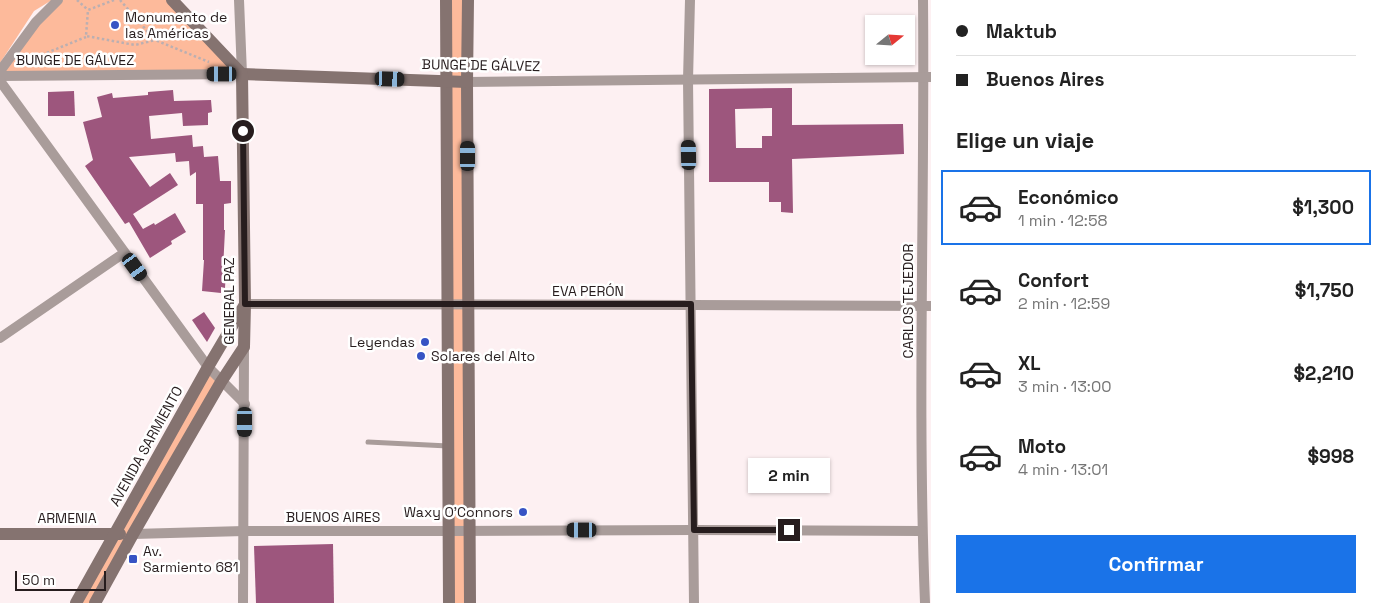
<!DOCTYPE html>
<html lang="es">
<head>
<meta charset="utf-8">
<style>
	body { margin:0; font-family:"Space Grotesk",sans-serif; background:#f6f6f6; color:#222; height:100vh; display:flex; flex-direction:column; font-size:19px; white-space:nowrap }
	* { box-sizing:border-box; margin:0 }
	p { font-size:16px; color:#767676 }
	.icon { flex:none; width:28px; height:28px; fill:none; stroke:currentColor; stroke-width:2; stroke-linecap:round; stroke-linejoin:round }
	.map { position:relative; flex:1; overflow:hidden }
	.side { display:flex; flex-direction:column; background:#fff; width:450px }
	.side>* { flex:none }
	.hud { display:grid; align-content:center; height:110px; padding:0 25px; background:#fff }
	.needle { width:32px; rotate:72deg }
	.controls { position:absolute; left:865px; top:15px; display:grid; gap:10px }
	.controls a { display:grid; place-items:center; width:50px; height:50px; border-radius:0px; background:#fff; box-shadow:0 1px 4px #0004; font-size:25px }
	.scale { position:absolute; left:15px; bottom:12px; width:91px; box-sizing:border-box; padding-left:5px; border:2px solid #271d1e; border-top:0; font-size:14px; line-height:18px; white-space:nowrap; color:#271d1e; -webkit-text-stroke:4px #fff; paint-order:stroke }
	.end { position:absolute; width:22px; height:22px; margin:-11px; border:6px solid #271d1e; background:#fff; box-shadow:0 0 0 2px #fff }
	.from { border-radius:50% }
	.bubble { position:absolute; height:35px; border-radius:0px; background:#fff; box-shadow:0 1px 4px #0004; font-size:16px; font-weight:700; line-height:35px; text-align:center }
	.car { position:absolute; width:15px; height:30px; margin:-15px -8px; border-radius:6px; box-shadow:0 0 4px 1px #0007; background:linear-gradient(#222 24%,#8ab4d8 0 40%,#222 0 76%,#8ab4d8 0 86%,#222 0) }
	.hud b { display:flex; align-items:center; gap:18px; height:48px; font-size:19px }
	.hud b+b { border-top:1px solid #e0e0e0 }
	.hud i { width:12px; height:12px; background:#222 }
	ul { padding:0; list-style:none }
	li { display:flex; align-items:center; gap:15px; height:75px; margin:0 10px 8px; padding:0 15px; border:2px solid transparent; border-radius:0px }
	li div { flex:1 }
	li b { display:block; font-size:19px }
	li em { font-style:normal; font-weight:700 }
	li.active { border-color:#1a73e8 }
	li>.icon { width:45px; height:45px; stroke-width:1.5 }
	h2 { padding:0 25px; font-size:22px; line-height:60px }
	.button { display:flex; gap:10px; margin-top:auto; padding:10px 25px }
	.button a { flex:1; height:58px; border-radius:0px; background:#1a73e8; color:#fff; font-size:20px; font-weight:700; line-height:58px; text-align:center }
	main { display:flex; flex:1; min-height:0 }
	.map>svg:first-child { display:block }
	.green { fill:#fdba9b }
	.building { fill:#9d567d; fill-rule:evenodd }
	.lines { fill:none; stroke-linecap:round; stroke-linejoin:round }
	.path { stroke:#bbafb1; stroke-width:2.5; stroke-dasharray:2.5 2.5; stroke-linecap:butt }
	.lane { stroke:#a99c9a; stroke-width:5 }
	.street { stroke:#a99c9a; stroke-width:10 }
	.secondary { stroke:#857370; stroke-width:12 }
	.route { stroke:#271d1e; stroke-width:6 }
	.poi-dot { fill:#3753c4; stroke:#fff; stroke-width:2 }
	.labels { text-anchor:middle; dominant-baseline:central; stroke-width:5; stroke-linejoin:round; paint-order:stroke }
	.poi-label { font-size:14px; fill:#271d1e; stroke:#fff; text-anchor:start }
	.street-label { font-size:14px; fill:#271d1e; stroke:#fff }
</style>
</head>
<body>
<main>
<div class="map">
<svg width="931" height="603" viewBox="0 0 931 603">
	<rect width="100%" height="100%" fill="#fdf0f2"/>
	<g class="green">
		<polygon points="0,0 52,0 34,11 0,63"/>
		<polygon points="58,0 172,0 242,74 0,71"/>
		<polygon points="446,0 467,0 469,531 448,531"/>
		<polygon points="208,367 221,382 95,603 76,603"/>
		<polygon points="448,531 469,533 469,603 450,603"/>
	</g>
	<g class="building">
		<path d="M792,88V125L903,124L904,154L792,159L793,213L781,212V202H769V182H709V89ZM772,108V136H762V148H736L735,109Z"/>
		<polygon points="173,90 174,101 211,100 212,112 208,113 208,125 183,126 182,113 149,116 151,139 192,135 193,147 203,146 204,157 218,156 220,181 231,181 231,203 224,204 224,230 225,230 223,270 226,270 225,288 221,287 221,293 202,291 204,260 203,260 203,204 196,204 196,172 190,176 189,161 176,162 175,153 129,157 150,187 170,173 178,185 133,214 143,229 154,223 155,225 175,213 186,232 171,241 172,244 150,258 129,222 125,224 85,166 93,160 83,122 102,117 97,97 112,93 113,98 148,95 148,92"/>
		<polygon points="74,91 75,116 48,116 48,92"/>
		<polygon points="204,312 215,328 207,342 192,320"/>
		<polygon points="333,544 334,603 256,603 254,546"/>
	</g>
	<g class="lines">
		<g class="path">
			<polyline points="77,0 88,10"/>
			<polyline points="114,0 88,10 86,36 135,45 155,40"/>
			<polyline points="120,0 155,40 209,62"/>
			<polyline points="19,64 86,37"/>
		</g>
		<polyline class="lane" points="368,442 448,446"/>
		<g class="street">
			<polyline points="690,0 688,80 694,603"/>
			<path d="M923,0C925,201 917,402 925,603"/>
			<polyline points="0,71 36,22 58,0"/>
			<polyline points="0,76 242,74 239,0"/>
			<polyline points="0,81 208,367 245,404"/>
			<polyline points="467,82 931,77"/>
			<polyline points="245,304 691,305 931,306"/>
			<polyline points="0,338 124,253"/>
			<polyline points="133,534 244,531 448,531 694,530 922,531"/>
			<polyline points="243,603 244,347"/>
		</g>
		<g class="secondary">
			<polyline points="172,0 242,74"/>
			<polyline points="446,0 449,603"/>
			<polyline points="468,0 467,82 470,603"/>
			<polyline points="242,74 467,82"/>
			<polyline points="0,534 120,534"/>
			<polyline points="76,603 208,367 244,306"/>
			<polyline points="95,603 133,534 221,382 244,347 245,304 242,74"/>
		</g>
	</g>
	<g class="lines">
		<polyline class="route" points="243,131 245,304 691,304 694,530 789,530"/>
	</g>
	<g class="poi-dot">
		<circle cx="115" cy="25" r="5"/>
		<circle cx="425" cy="342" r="5"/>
		<circle cx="421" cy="356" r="5"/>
		<circle cx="523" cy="512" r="5"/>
		<rect x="128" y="554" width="10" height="10" rx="2.5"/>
	</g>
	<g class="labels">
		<g class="poi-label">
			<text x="125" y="17">Monumento de<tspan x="125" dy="16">las Américas</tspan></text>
			<text x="415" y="342" text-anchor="end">Leyendas</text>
			<text x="431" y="356">Solares del Alto</text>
			<text x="513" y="512" text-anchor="end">Waxy O'Connors</text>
			<text x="143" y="551">Av.<tspan x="143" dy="16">Sarmiento 681</tspan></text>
		</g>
		<g class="street-label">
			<text x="75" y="60">BUNGE DE GÁLVEZ</text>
			<text transform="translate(481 65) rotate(1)">BUNGE DE GÁLVEZ</text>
			<text x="588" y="291">EVA PERÓN</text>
			<text transform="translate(229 301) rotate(-90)">GENERAL PAZ</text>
			<text transform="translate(908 301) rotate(-90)">CARLOS TEJEDOR</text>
			<text transform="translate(146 446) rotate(-61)">AVENIDA SARMIENTO</text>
			<text x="333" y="517">BUENOS AIRES</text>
			<text x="67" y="518">ARMENIA</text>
		</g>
	</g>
</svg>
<div class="controls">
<a><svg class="needle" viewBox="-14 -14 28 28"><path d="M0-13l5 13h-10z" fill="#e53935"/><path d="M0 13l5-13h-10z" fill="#767676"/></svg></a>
</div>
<div class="scale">50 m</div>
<i class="end from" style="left:243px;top:131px"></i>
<i class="end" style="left:789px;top:530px"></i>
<div class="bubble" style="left:748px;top:458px;width:82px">2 min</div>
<i class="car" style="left:222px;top:74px;rotate:270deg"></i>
<i class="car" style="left:390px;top:79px;rotate:92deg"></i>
<i class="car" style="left:689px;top:155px;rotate:359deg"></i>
<i class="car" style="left:468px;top:156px;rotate:0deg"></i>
<i class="car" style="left:135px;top:267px;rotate:144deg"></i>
<i class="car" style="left:245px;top:422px;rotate:180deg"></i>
<i class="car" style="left:582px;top:530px;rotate:270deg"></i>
</div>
<section class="side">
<div class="hud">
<b><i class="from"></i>Maktub</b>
<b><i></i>Buenos Aires</b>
</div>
<h2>Elige un viaje</h2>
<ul>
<li class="active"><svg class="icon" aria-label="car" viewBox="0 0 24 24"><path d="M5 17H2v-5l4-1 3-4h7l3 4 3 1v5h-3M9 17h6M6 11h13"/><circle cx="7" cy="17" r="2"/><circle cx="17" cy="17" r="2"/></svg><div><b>Económico</b><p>1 min · 12:58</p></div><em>$1,300</em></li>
<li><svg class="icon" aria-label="car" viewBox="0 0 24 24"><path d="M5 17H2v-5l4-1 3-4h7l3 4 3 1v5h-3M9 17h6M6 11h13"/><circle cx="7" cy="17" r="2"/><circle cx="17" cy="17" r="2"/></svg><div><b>Confort</b><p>2 min · 12:59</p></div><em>$1,750</em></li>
<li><svg class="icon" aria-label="car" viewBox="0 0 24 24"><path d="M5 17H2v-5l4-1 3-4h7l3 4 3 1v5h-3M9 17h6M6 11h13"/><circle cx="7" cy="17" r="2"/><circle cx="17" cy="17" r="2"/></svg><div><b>XL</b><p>3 min · 13:00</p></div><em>$2,210</em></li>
<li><svg class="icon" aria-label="car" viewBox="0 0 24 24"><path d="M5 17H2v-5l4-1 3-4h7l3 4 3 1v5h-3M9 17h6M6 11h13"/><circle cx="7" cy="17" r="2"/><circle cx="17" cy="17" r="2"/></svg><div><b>Moto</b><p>4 min · 13:01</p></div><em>$998</em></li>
</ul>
<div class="button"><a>Confirmar</a></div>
</section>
</main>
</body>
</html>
